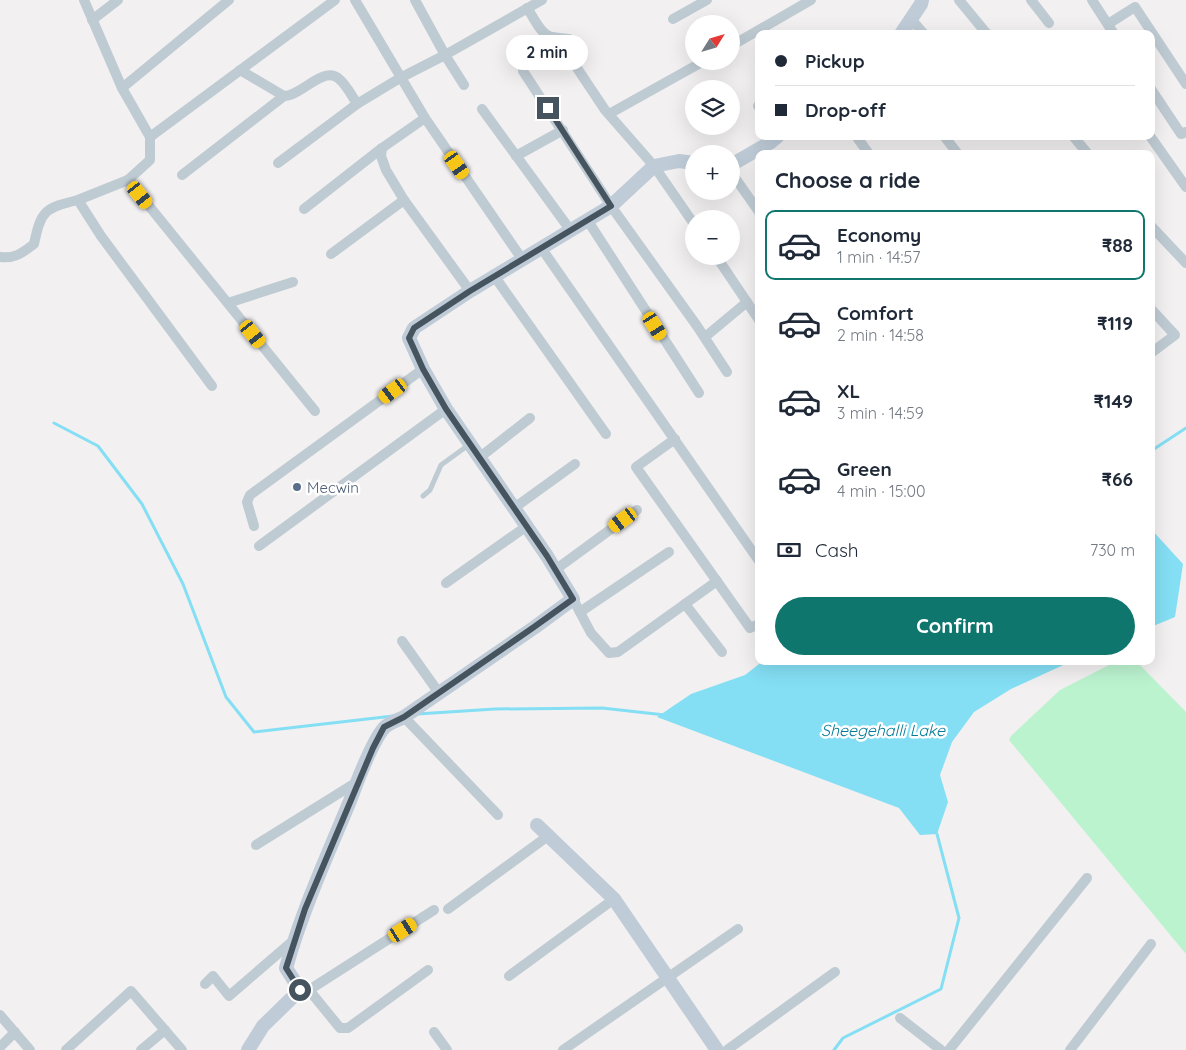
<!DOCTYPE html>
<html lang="en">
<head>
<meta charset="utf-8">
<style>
	body { margin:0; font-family:Quicksand,sans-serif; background:#f2f2f3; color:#1f2937; height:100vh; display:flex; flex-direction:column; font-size:19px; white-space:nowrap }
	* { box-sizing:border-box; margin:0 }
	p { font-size:16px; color:#747a83 }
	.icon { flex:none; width:28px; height:28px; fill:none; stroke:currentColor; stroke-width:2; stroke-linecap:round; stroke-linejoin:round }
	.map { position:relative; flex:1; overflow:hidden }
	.sheet { position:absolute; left:755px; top:150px; width:400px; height:515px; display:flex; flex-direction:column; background:#fff; border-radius:10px; box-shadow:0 5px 20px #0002 }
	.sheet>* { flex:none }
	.top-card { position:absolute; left:755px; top:30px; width:400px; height:110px; border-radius:10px; box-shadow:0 5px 20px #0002; display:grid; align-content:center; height:110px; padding:0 20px; background:#fff }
	.needle { width:32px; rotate:53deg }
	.controls { position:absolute; left:685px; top:15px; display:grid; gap:10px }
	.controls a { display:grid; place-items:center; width:55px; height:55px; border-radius:50%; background:#fff; box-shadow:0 5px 20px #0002; font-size:25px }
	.end { position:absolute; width:22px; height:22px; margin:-11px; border:6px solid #46545f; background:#fff; box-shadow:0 0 0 2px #fff }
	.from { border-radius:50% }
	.bubble { position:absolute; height:35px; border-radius:18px; background:#fff; box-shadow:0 5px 20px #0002; font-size:16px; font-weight:800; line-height:35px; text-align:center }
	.car { position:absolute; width:15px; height:30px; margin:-15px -8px; border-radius:6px; box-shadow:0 0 4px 1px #0007; background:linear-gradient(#f5c518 24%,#345 0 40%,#f5c518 0 76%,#345 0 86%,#f5c518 0) }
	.top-card b { display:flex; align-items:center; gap:18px; height:48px; font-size:19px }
	.top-card b+b { border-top:1px solid #e0e1e3 }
	.top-card i { width:12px; height:12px; background:#1f2937 }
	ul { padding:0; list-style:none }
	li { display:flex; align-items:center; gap:15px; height:70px; margin:0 10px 8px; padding:0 10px; border:2px solid transparent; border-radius:10px }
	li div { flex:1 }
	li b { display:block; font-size:19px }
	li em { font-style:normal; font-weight:800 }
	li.active { border-color:#0f766e }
	li>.icon { width:45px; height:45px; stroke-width:1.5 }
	h2 { padding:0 20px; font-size:22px; line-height:60px }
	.pay { display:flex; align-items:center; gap:12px; height:55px; padding:0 20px; font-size:19px }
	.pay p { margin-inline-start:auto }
	.primary-button { display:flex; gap:10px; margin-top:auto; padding:10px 20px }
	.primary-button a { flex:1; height:58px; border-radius:30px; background:#0f766e; color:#fff; font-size:20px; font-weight:800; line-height:58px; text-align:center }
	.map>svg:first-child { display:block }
	.green { fill:#bbf3cf }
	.water { fill:#84dff4 }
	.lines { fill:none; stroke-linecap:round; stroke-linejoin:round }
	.stream { stroke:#84dff4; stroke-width:3 }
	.lane { stroke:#bfcbd3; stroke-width:5 }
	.street { stroke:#bfcbd3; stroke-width:10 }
	.secondary { stroke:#bfccd8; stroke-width:14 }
	.route { stroke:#46545f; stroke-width:6 }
	.service-dot { fill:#5c6f8a; stroke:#fff; stroke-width:2 }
	.labels { text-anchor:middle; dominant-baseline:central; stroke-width:5; stroke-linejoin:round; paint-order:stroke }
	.service-label { font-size:15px; fill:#4e5e75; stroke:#fff; text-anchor:start }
	.water-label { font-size:16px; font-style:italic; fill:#037b97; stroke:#fff }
</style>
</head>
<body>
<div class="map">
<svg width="1186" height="1050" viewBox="0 0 1186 1050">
	<rect width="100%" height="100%" fill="#f2f0f0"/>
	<polygon class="green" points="1117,661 1136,661 1186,712 1186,954 1009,740 1011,736 1060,690"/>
	<g class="water">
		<polygon points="1151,529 1183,564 1175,617 1151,627"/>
		<polygon points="763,661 1072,661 1011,689 974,712 952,742 940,775 948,802 937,834 920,835 899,808 657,717 691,694 745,675"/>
	</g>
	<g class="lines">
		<g class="stream">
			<polyline points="54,423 98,446 142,504 183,584 226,697 254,732 393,716"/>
			<polyline points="1151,451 1186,428"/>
			<polyline points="417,714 495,709 602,708 665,715"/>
			<polyline points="834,1050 843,1038 941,989 959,918 937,834"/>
		</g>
		<polyline class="lane" points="423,496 430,490 441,465 470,444"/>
		<g class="street">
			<polyline points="84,0 122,88 150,137 150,160 128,180 315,411"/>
			<polyline points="355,0 425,118"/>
			<polyline points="415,0 445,55 464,85"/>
			<polyline points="959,0 987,34"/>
			<polyline points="1031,0 1049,23"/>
			<polyline points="1092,0 1114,34"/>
			<path d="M527,8C533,16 540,33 549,36C552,38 564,38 569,39L573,62L605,110L654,166L694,224"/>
			<polyline points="673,19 707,0"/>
			<polyline points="911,19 924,34"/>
			<polyline points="92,20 118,0"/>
			<polyline points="1108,24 1135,7 1186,84"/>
			<polyline points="731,46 811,0"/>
			<path d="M240,70L284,96C301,96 323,66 338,78C346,84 352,96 357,104"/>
			<polyline points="523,71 611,206 697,326 727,372"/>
			<polyline points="122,88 229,0"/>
			<polyline points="1151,89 1181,134 1186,132"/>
			<polyline points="758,106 759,106"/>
			<polyline points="482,109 571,231"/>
			<polyline points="609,114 704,61"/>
			<polyline points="856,136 869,154"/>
			<polyline points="944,136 958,154"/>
			<polyline points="1073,136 1088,154"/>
			<polyline points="1150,136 1186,187"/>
			<polyline points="150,137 335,0"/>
			<polyline points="382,148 381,156 386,170 404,200 470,291"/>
			<polyline points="516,156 563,130"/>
			<polyline points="278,163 357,104 400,78 445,55 542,0"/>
			<polyline points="731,172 759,212"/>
			<polyline points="182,175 284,96"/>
			<polyline points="128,180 78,200 101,236 212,386"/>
			<polyline points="304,209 382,148 425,118 522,259"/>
			<polyline points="588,221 699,393"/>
			<polyline points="1151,226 1186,263"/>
			<polyline points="542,249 759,561"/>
			<polyline points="331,254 404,200"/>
			<polyline points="716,256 759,320"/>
			<path d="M0,257C15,259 22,253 34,244C41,210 45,208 78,200"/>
			<polyline points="495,277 606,434"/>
			<polyline points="228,303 293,282"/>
			<polyline points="1151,309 1175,335 1151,353"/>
			<polyline points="705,337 747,302"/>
			<polyline points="675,439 636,467 750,628 759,624"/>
			<polyline points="479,458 530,418"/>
			<polyline points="514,508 575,464"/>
			<polyline points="254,526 247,502 250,495 423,369"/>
			<polyline points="259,546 446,409"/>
			<polyline points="555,570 637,510"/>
			<polyline points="446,583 527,526"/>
			<polyline points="573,599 591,633 609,653 618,652 717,581"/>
			<polyline points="685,604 722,652"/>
			<polyline points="580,612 669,552"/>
			<polyline points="402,641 439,693"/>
			<polyline points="404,717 498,815"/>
			<polyline points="256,845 357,782"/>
			<polyline points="448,909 548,836"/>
			<polyline points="509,976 614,899"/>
			<polyline points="205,984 213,976 229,996 294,940"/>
			<polyline points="300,990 309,990 434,910"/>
			<polyline points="309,990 340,1028 348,1028 428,970"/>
			<polyline points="0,1015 30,1050"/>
			<polyline points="900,1018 941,1050"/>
			<polyline points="434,1032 447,1050"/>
			<polyline points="0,1047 15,1032"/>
			<polyline points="66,1050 131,991 182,1050"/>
			<polyline points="141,1050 165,1030"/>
			<polyline points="563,1050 738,929"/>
			<polyline points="727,1050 835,972"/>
			<polyline points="949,1050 1087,878"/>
			<polyline points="1070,1050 1151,944"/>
		</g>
		<g class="secondary">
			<polyline points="901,34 921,4 922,0"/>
			<polyline points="731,165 771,142 778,136"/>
			<polyline points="537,825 614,899 717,1050"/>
			<path d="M248,1050L263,1026L300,990L286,968C302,911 327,856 350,801C357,782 371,743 384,728C388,723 398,720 404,717L535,627L573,599L547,556L446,409L423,369L409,338L414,328L470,291L611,206L654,166L679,161L694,163"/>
		</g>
	</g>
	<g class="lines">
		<polyline class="route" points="300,990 286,968 305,909 373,748 384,727 404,717 534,627 573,599 547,556 446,409 423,369 409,338 414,328 470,291 611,206 548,108"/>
	</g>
	<circle class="service-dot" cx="297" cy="487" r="5"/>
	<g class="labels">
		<g class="service-label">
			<text x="307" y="487">Mecwin</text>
		</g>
		<g class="water-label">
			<text x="883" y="730">Sheegehalli Lake</text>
		</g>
	</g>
</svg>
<div class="controls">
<a><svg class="needle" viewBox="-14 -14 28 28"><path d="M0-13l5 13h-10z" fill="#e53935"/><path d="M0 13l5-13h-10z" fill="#747a83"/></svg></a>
<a><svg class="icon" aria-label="layers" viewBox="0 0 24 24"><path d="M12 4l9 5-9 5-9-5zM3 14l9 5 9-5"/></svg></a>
<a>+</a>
<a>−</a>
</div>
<i class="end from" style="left:300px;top:990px"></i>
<i class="end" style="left:548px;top:108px"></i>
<div class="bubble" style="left:506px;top:35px;width:82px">2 min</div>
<i class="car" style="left:457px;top:165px;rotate:145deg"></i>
<i class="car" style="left:140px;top:195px;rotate:141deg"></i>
<i class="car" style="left:655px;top:326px;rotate:148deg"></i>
<i class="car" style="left:253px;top:334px;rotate:141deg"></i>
<i class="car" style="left:393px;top:391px;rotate:234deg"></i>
<i class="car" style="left:623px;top:520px;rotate:234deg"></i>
<i class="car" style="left:403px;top:930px;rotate:57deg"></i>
<div class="top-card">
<b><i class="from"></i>Pickup</b>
<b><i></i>Drop-off</b>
</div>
<section class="sheet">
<h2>Choose a ride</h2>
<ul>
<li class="active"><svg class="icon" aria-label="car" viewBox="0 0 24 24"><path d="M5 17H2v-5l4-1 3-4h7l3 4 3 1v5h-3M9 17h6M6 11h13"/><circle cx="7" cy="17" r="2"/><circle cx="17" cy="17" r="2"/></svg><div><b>Economy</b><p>1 min · 14:57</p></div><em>₹88</em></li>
<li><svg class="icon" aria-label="car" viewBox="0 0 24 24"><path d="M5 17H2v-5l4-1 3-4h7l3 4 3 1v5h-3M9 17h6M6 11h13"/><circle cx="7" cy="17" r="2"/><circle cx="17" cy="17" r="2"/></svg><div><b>Comfort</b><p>2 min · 14:58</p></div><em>₹119</em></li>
<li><svg class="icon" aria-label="car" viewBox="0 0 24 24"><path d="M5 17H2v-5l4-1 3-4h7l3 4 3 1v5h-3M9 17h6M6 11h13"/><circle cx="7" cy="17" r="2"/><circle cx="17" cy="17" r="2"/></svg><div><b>XL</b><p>3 min · 14:59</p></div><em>₹149</em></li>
<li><svg class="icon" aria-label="car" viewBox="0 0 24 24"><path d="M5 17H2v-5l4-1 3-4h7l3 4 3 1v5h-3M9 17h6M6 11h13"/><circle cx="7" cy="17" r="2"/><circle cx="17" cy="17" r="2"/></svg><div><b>Green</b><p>4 min · 15:00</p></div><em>₹66</em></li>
</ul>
<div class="pay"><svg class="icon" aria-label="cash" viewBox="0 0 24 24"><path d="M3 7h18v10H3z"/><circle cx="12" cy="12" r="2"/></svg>Cash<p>730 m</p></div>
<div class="primary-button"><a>Confirm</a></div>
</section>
</div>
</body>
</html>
